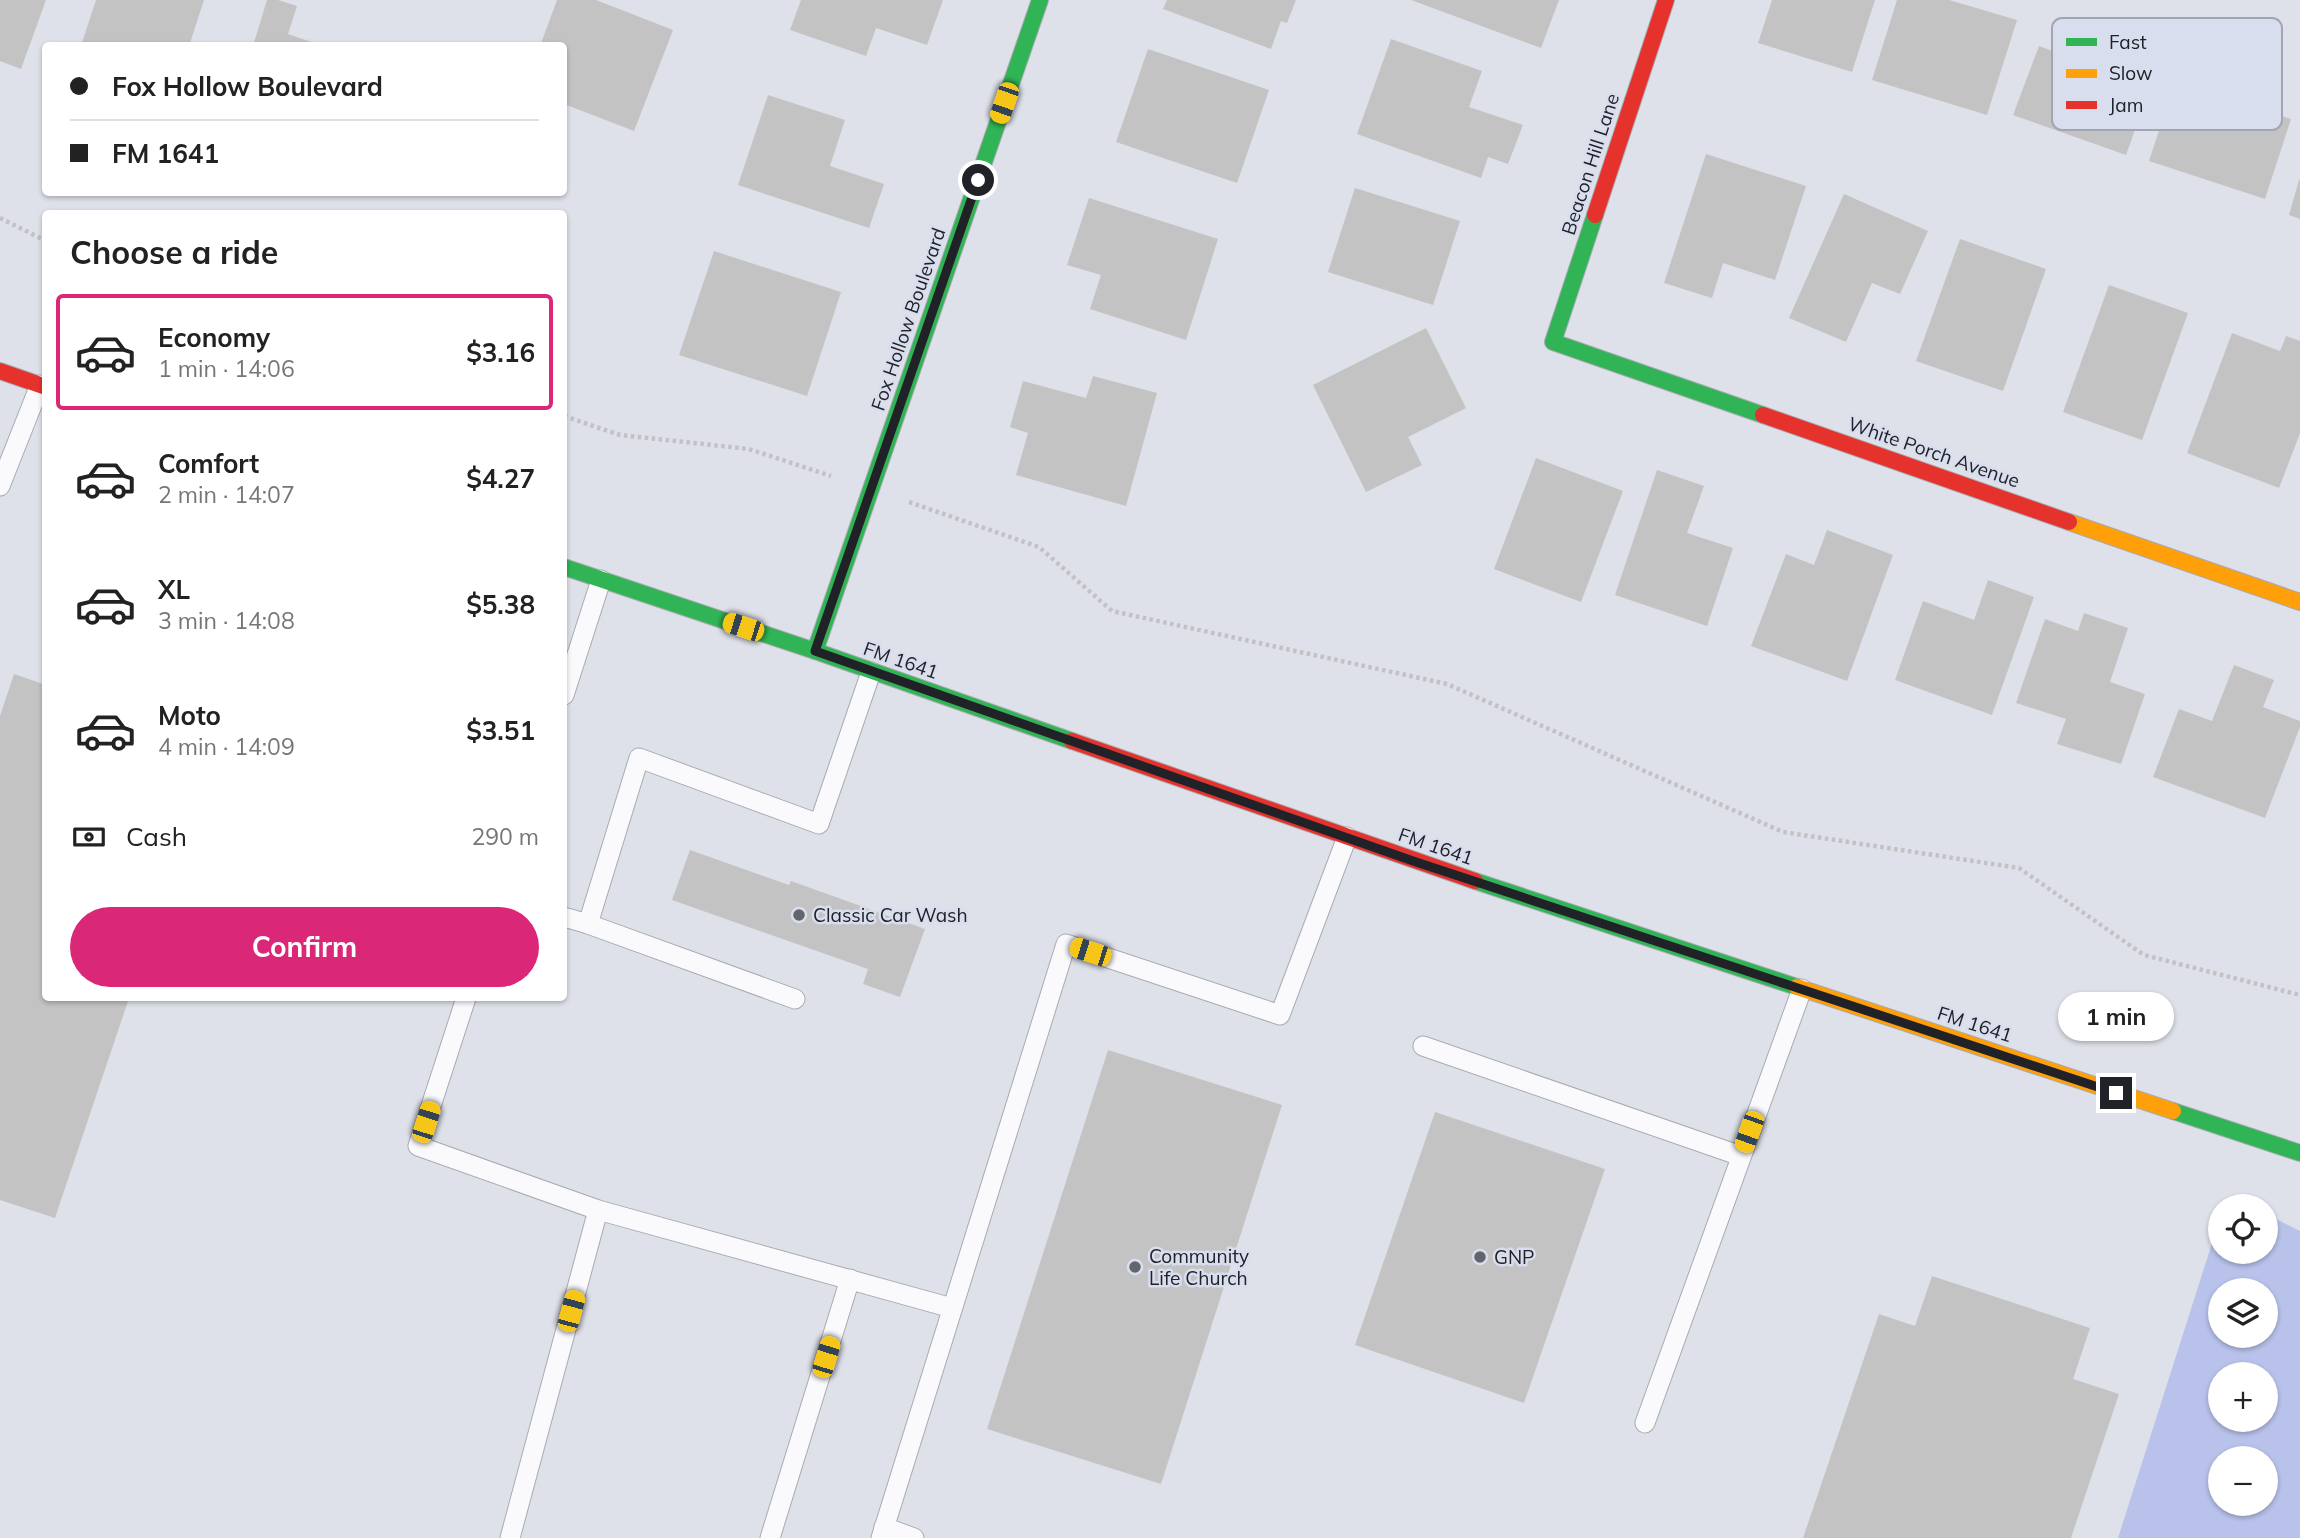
<!DOCTYPE html>
<html lang="en">
<head>
<meta charset="utf-8">
<style>
	body { margin:0; font-family:Mulish,sans-serif; background:#f2f2f2; color:#222; height:100vh; display:flex; flex-direction:column; font-size:26px; white-space:nowrap }
	* { box-sizing:border-box; margin:0 }
	p { font-size:23px; color:#767676 }
	.icon { flex:none; width:38px; height:38px; fill:none; stroke:currentColor; stroke-width:2; stroke-linecap:round; stroke-linejoin:round }
	.map { position:relative; flex:1; overflow:hidden }
	.drawer { position:absolute; left:42px; top:210px; width:525px; height:791px; display:flex; flex-direction:column; background:#fff; border-radius:7px; box-shadow:0 2px 5px #0004 }
	.drawer>* { flex:none }
	.banner { position:absolute; left:42px; top:42px; width:525px; height:154px; border-radius:7px; box-shadow:0 2px 5px #0004; display:grid; align-content:center; height:154px; padding:0 28px; background:#fff }
	.tools { position:absolute; left:2208px; top:1194px; display:grid; gap:14px }
	.tools a { display:grid; place-items:center; width:70px; height:70px; border-radius:50%; background:#fff; box-shadow:0 2px 5px #0004; font-size:35px }
	.end { position:absolute; width:32px; height:32px; margin:-16px; border:9px solid #202227; background:#fff; box-shadow:0 0 0 4px #fff }
	.from { border-radius:50% }
	.bubble { position:absolute; height:49px; border-radius:24px; background:#fff; box-shadow:0 2px 5px #0004; font-size:23px; font-weight:700; line-height:49px; text-align:center }
	.car { position:absolute; width:21px; height:42px; margin:-21px -10px; border-radius:9px; box-shadow:0 0 5px 2px #0007; background:linear-gradient(#f5c518 24%,#345 0 40%,#f5c518 0 76%,#345 0 86%,#f5c518 0) }
	.banner b { display:flex; align-items:center; gap:24px; height:66px; font-size:26px }
	.banner b+b { border-top:2px solid #e0e0e0 }
	.banner i { width:18px; height:18px; background:#222 }
	ul { padding:0; list-style:none }
	li { display:flex; align-items:center; gap:21px; height:116px; margin:0 14px 10px; padding:0 14px; border:4px solid transparent; border-radius:7px }
	li div { flex:1 }
	li b { display:block; font-size:26px }
	li em { font-style:normal; font-weight:700 }
	li.active { border-color:#db2777 }
	li>.icon { width:63px; height:63px; stroke-width:1.5 }
	h2 { padding:0 28px; font-size:32px; line-height:84px }
	.pay { display:flex; align-items:center; gap:18px; height:77px; padding:0 28px; font-size:26px }
	.pay p { margin-inline-start:auto }
	.primary-button { display:flex; gap:14px; margin-top:auto; padding:14px 28px }
	.primary-button a { flex:1; height:80px; border-radius:42px; background:#db2777; color:#fff; font-size:28px; font-weight:700; line-height:80px; text-align:center }
	.map>svg:first-child { display:block }
	.green { fill:#b8c2eb; fill-rule:evenodd }
	.building { fill:#c4c3c4 }
	.lines { fill:none; stroke-linecap:round; stroke-linejoin:round }
	.lane-casing { stroke:#a8abb1; stroke-width:21 }
	.fast-casing { stroke:#a8abb1; stroke-width:18 }
	.slow-casing { stroke:#a8abb1; stroke-width:18 }
	.jam-casing { stroke:#a8abb1; stroke-width:18 }
	.path { stroke:#c2c2c5; stroke-width:4.5; stroke-dasharray:3.5 3.5; stroke-linecap:butt }
	.lane { stroke:#fafafc; stroke-width:19 }
	.fast { stroke:#30b455; stroke-width:16 }
	.slow { stroke:#ff9f0a; stroke-width:16 }
	.jam { stroke:#e5322d; stroke-width:16 }
	.route { stroke:#202227; stroke-width:9 }
	.poi-dot { fill:#62656b; stroke:#d9deee; stroke-width:2.5 }
	.labels { text-anchor:middle; dominant-baseline:central; stroke-width:5; stroke-linejoin:round; paint-order:stroke }
	.street-label { font-size:19px; fill:#202227; stroke:#d9deee }
	.poi-label { font-size:19px; fill:#202227; stroke:#d9deee; text-anchor:start }
	.key { fill:#d9deee; stroke:#a2a6b2; stroke-width:2 }
	.key-label { font-size:19px; fill:#202227 }
</style>
</head>
<body>
<div class="map">
<svg width="2300" height="1538" viewBox="0 0 2300 1538">
	<rect width="100%" height="100%" fill="#dee1e9"/>
	<path class="green" d="M2266,1214L2300,1231V1538H2118L2221,1215V1251H2266ZM2221,1290H2266V1335H2221ZM2221,1374H2266V1419H2221ZM2221,1458H2266V1503H2221Z"/>
	<g class="building">
		<polygon points="0,0 46,0 21,69 0,61"/>
		<polygon points="96,0 204,0 189,46 81,46"/>
		<polygon points="267,0 278,0 297,6 288,34 323,46 253,46"/>
		<polygon points="557,0 596,0 673,30 634,131 564,104 564,46 540,46"/>
		<polygon points="801,0 943,0 927,45 876,28 866,56 790,30"/>
		<polygon points="1167,0 1296,0 1287,23 1281,21 1271,49 1163,9"/>
		<polygon points="1411,0 1559,0 1541,48"/>
		<polygon points="1772,0 1875,0 1852,72 1758,43"/>
		<polygon points="1897,0 1949,0 2017,20 1987,115 1872,80"/>
		<polygon points="2085,21 2164,49 2126,155 2013,115 2039,46 2072,58"/>
		<polygon points="1391,39 1482,71 1469,107 1523,125 1508,164 1488,157 1481,178 1357,134"/>
		<polygon points="1148,49 1269,90 1237,183 1116,142"/>
		<polygon points="2219,63 2270,79 2260,109 2291,119 2265,199 2149,161 2171,94 2206,106"/>
		<polygon points="768,95 845,120 830,166 884,184 869,228 738,185"/>
		<polygon points="1706,154 1806,186 1775,280 1723,263 1712,298 1664,283"/>
		<polygon points="2299,180 2300,180 2300,219 2289,215"/>
		<polygon points="1355,188 1460,221 1433,305 1328,272"/>
		<rect x="432" y="192" width="28" height="3"/>
		<polygon points="1844,194 1928,231 1900,294 1872,283 1846,342 1789,318"/>
		<polygon points="1089,198 1218,239 1186,340 1090,309 1101,275 1067,265"/>
		<polygon points="1960,239 2046,269 2003,391 1916,361"/>
		<polygon points="714,251 841,292 807,396 679,355"/>
		<polygon points="2109,285 2188,313 2142,440 2063,412"/>
		<polygon points="1426,328 1466,408 1408,437 1422,465 1366,492 1313,385"/>
		<polygon points="2232,333 2280,351 2286,336 2300,341 2300,433 2279,488 2187,453"/>
		<polygon points="1093,376 1157,393 1126,506 1016,475 1028,433 1010,427 1023,381 1086,398"/>
		<polygon points="1536,458 1623,491 1581,602 1494,569"/>
		<polygon points="1657,470 1704,486 1687,533 1733,548 1707,626 1615,595"/>
		<polygon points="1827,530 1893,555 1847,681 1751,646 1786,554 1814,565"/>
		<polygon points="1988,580 2034,597 1992,715 1895,680 1923,601 1974,620"/>
		<polygon points="2084,613 2128,628 2110,682 2145,694 2121,764 2057,744 2066,719 2016,703 2045,619 2078,631"/>
		<polygon points="2234,665 2274,680 2263,707 2300,721 2300,727 2265,818 2153,777 2179,709 2212,721"/>
		<polygon points="14,674 46,685 46,998 129,998 55,1218 0,1200 0,716"/>
		<polygon points="690,850 789,885 791,881 925,929 900,997 863,984 868,969 672,900"/>
		<polygon points="1108,1050 1282,1105 1161,1484 987,1429"/>
		<polygon points="1435,1112 1605,1169 1524,1403 1355,1345"/>
		<polygon points="1932,1276 2090,1328 2073,1379 2119,1394 2071,1538 1803,1538 1879,1314 1915,1326"/>
	</g>
	<g class="lines">
		<defs>
			<g id="lane">
				<polyline points="0,486 40,385"/>
				<polyline points="564,695 601,580"/>
				<polyline points="564,917 588,924 639,758 819,824 871,672"/>
				<polyline points="588,924 795,999"/>
				<polyline points="466,998 418,1146 598,1210 510,1538"/>
				<polyline points="1423,1046 1741,1156"/>
				<polyline points="598,1210 952,1308"/>
				<polyline points="1645,1423 1802,989"/>
				<polyline points="884,1527 914,1538"/>
				<polyline points="770,1538 850,1279"/>
				<polyline points="881,1538 1066,944 1280,1015 1347,837"/>
			</g>
			<g id="fast">
				<polyline points="1595,215 1553,342 1763,415"/>
				<polyline points="564,567 815,651 1072,741"/>
				<polyline points="815,651 1040,0"/>
				<polyline points="1475,881 1797,987"/>
				<polyline points="2173,1111 2300,1153"/>
			</g>
			<g id="slow">
				<polyline points="2069,522 2300,602"/>
				<polyline points="1797,987 2173,1111"/>
			</g>
			<g id="jam">
				<polyline points="1595,215 1666,0"/>
				<polyline points="0,371 46,387"/>
				<polyline points="1763,415 2069,522"/>
				<polyline points="1072,741 1475,881"/>
			</g>
		</defs>
		<use href="#lane" class="lane-casing"/>
		<use href="#fast" class="fast-casing"/>
		<use href="#slow" class="slow-casing"/>
		<use href="#jam" class="jam-casing"/>
		<g class="path">
			<polyline points="0,218 46,241"/>
			<polyline points="564,416 620,435 749,449 831,476"/>
			<polyline points="909,502 1039,547 1112,611 1447,684 1783,832 2019,868 2144,955 2300,995"/>
		</g>
		<use href="#lane" class="lane"/>
		<use href="#fast" class="fast"/>
		<use href="#slow" class="slow"/>
		<use href="#jam" class="jam"/>
	</g>
	<g class="lines">
		<polyline class="route" points="978,180 815,651 1416,862 2116,1093"/>
	</g>
	<g class="poi-dot">
		<circle cx="799" cy="915" r="7"/>
		<circle cx="1480" cy="1257" r="7"/>
		<circle cx="1135" cy="1267" r="7"/>
	</g>
	<g class="labels">
		<g class="street-label">
			<text transform="translate(1590 164) rotate(-72)">Beacon Hill Lane</text>
			<text transform="translate(908 319) rotate(-71)">Fox Hollow Boulevard</text>
			<text transform="translate(1934 452) rotate(19)">White Porch Avenue</text>
			<text transform="translate(901 660) rotate(19)">FM 1641</text>
			<text transform="translate(1436 846) rotate(19)">FM 1641</text>
			<text transform="translate(1975 1024) rotate(18)">FM 1641</text>
		</g>
		<g class="poi-label">
			<text x="813" y="915">Classic Car Wash</text>
			<text x="1149" y="1256">Community<tspan x="1149" dy="22">Life Church</tspan></text>
			<text x="1494" y="1257">GNP</text>
		</g>
	</g>
	<rect x="2052" y="18" width="230" height="112" rx="10" class="key"/>
	<rect x="2066" y="38" width="31" height="8" fill="#30b455"/>
	<rect x="2066" y="69" width="31" height="9" fill="#ff9f0a"/>
	<rect x="2066" y="101" width="31" height="8" fill="#e5322d"/>
	<g class="key-label">
		<text x="2109" y="49">Fast</text>
		<text x="2109" y="80">Slow</text>
		<text x="2109" y="112">Jam</text>
	</g>
</svg>
<div class="tools">
<a><svg class="icon" aria-label="locate" viewBox="0 0 24 24"><circle cx="12" cy="12" r="6"/><path d="M12 2v4M12 18v4M2 12h4M18 12h4"/></svg></a>
<a><svg class="icon" aria-label="layers" viewBox="0 0 24 24"><path d="M12 4l9 5-9 5-9-5zM3 14l9 5 9-5"/></svg></a>
<a>+</a>
<a>−</a>
</div>
<i class="end from" style="left:978px;top:180px"></i>
<i class="end" style="left:2116px;top:1093px"></i>
<div class="bubble" style="left:2058px;top:992px;width:116px">1 min</div>
<i class="car" style="left:1004px;top:103px;rotate:199deg"></i>
<i class="car" style="left:743px;top:627px;rotate:288deg"></i>
<i class="car" style="left:1090px;top:952px;rotate:288deg"></i>
<i class="car" style="left:426px;top:1122px;rotate:18deg"></i>
<i class="car" style="left:1749px;top:1132px;rotate:200deg"></i>
<i class="car" style="left:571px;top:1311px;rotate:15deg"></i>
<i class="car" style="left:826px;top:1357px;rotate:17deg"></i>
<div class="banner">
<b><i class="from"></i>Fox Hollow Boulevard</b>
<b><i></i>FM 1641</b>
</div>
<section class="drawer">
<h2>Choose a ride</h2>
<ul>
<li class="active"><svg class="icon" aria-label="car" viewBox="0 0 24 24"><path d="M5 17H2v-5l4-1 3-4h7l3 4 3 1v5h-3M9 17h6M6 11h13"/><circle cx="7" cy="17" r="2"/><circle cx="17" cy="17" r="2"/></svg><div><b>Economy</b><p>1 min · 14:06</p></div><em>$3.16</em></li>
<li><svg class="icon" aria-label="car" viewBox="0 0 24 24"><path d="M5 17H2v-5l4-1 3-4h7l3 4 3 1v5h-3M9 17h6M6 11h13"/><circle cx="7" cy="17" r="2"/><circle cx="17" cy="17" r="2"/></svg><div><b>Comfort</b><p>2 min · 14:07</p></div><em>$4.27</em></li>
<li><svg class="icon" aria-label="car" viewBox="0 0 24 24"><path d="M5 17H2v-5l4-1 3-4h7l3 4 3 1v5h-3M9 17h6M6 11h13"/><circle cx="7" cy="17" r="2"/><circle cx="17" cy="17" r="2"/></svg><div><b>XL</b><p>3 min · 14:08</p></div><em>$5.38</em></li>
<li><svg class="icon" aria-label="car" viewBox="0 0 24 24"><path d="M5 17H2v-5l4-1 3-4h7l3 4 3 1v5h-3M9 17h6M6 11h13"/><circle cx="7" cy="17" r="2"/><circle cx="17" cy="17" r="2"/></svg><div><b>Moto</b><p>4 min · 14:09</p></div><em>$3.51</em></li>
</ul>
<div class="pay"><svg class="icon" aria-label="cash" viewBox="0 0 24 24"><path d="M3 7h18v10H3z"/><circle cx="12" cy="12" r="2"/></svg>Cash<p>290 m</p></div>
<div class="primary-button"><a>Confirm</a></div>
</section>
</div>
</body>
</html>
